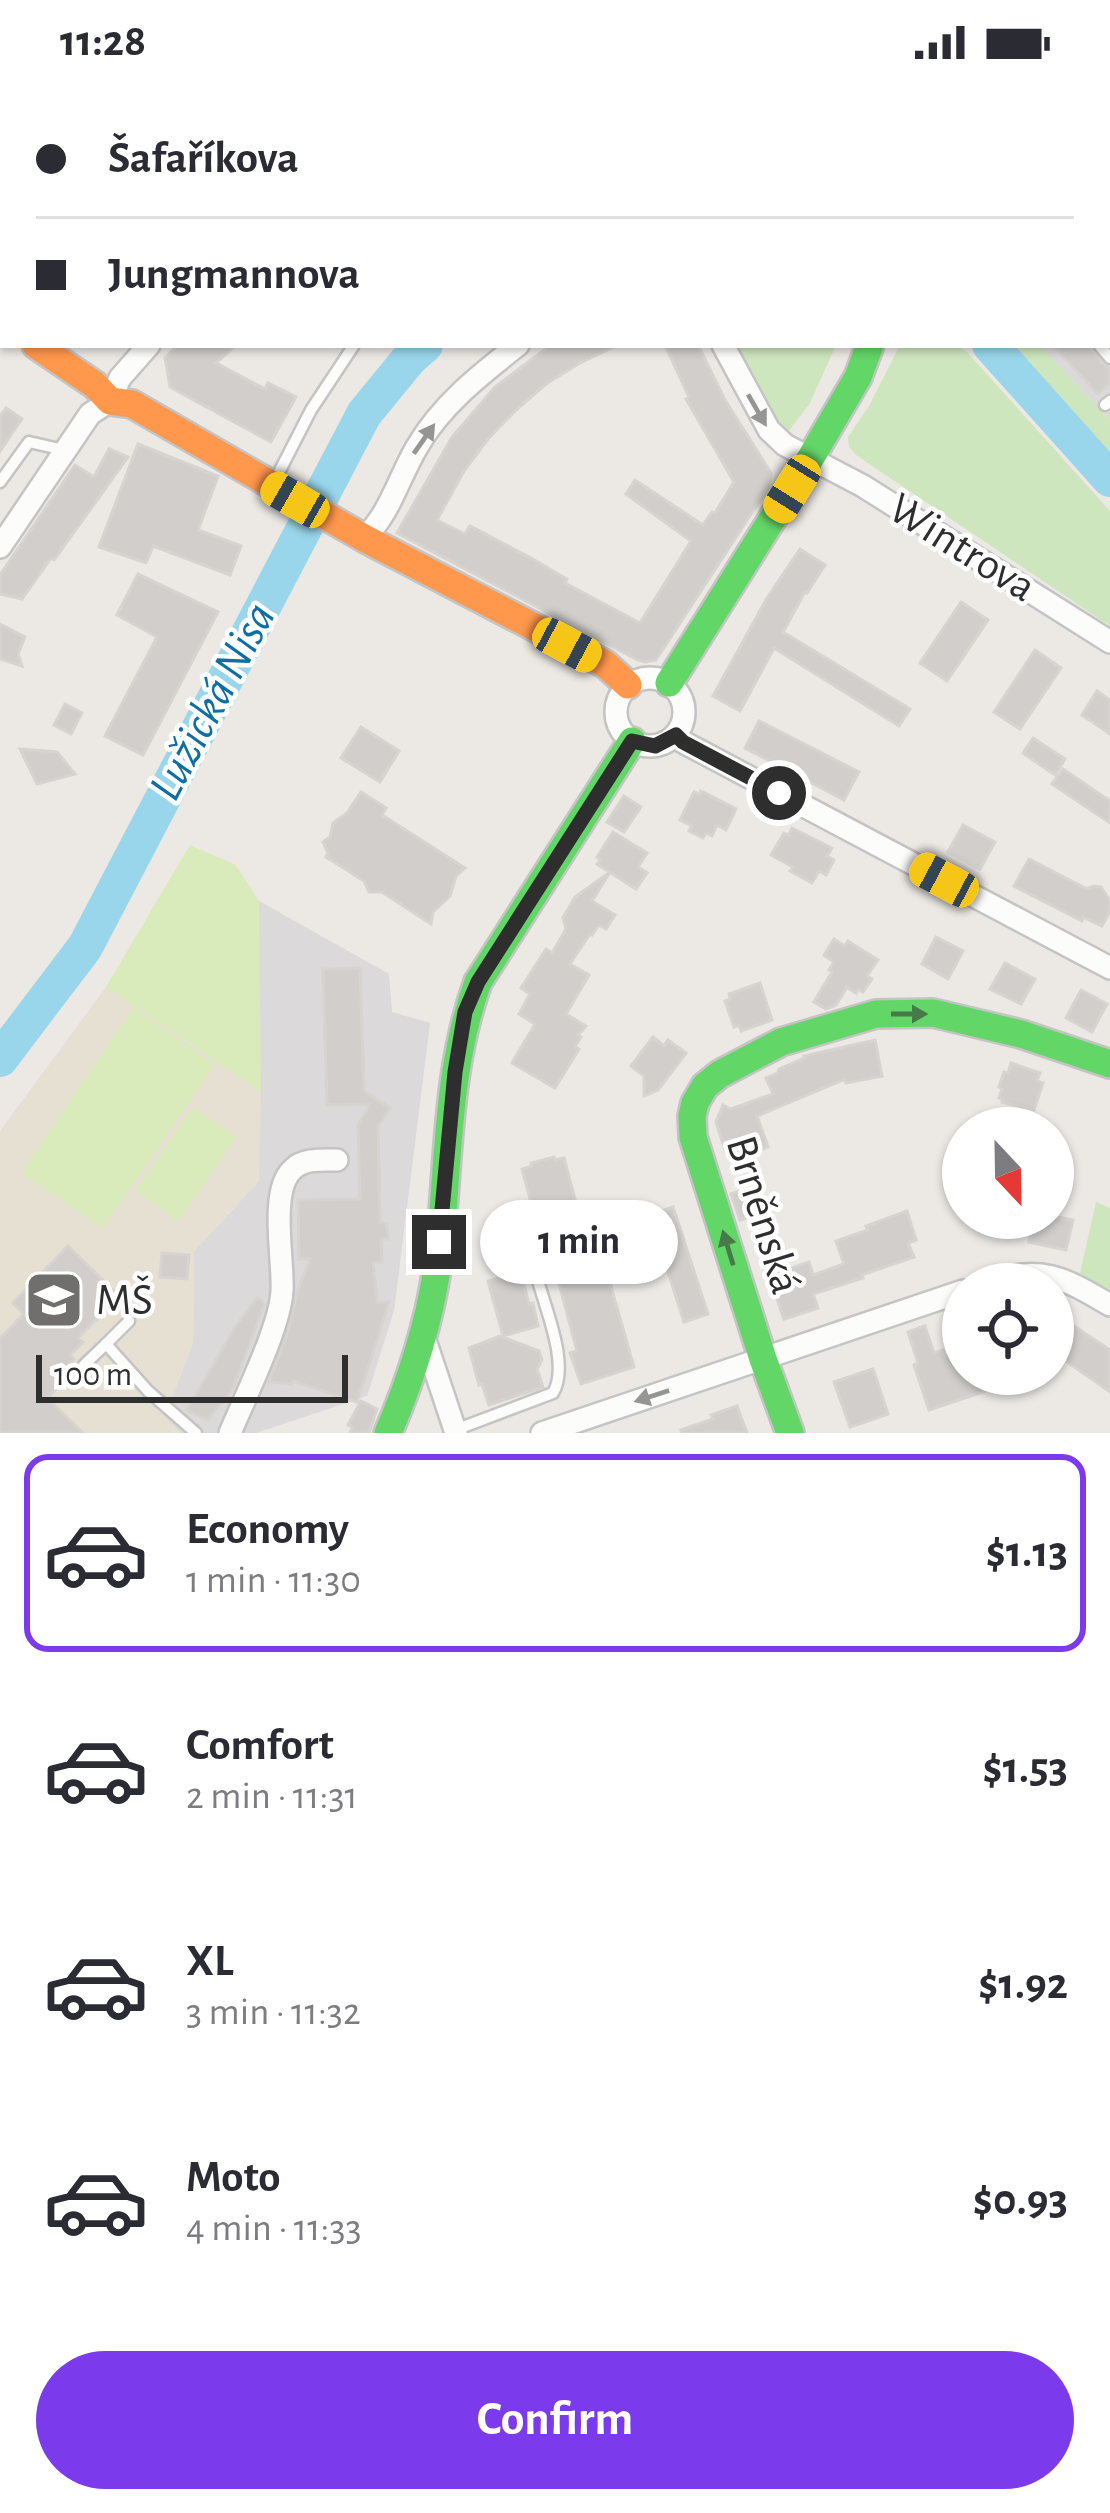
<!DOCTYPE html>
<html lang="en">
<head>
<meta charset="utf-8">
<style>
	body { margin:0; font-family:"Alegreya Sans",sans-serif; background:#f7f7f7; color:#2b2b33; height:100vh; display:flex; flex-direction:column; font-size:45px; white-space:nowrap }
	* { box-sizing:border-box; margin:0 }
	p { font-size:39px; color:#7c7c81 }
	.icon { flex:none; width:66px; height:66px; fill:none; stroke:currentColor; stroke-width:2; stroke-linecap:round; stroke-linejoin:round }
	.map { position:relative; height:1349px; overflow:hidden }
	.panel { display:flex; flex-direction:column; background:#fff; flex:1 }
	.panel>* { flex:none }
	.hud { position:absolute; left:0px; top:0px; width:1110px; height:264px; box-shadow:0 3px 9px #0004; display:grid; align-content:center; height:264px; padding:0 36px; background:#fff }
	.needle { width:78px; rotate:158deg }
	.fabs { position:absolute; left:942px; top:1023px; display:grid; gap:24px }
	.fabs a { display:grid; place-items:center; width:132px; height:132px; border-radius:50%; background:#fff; box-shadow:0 3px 9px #0004; font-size:60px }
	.scale { position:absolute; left:36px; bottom:30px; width:312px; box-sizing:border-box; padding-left:12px; border:6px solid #2e2e2e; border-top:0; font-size:33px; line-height:42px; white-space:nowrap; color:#2e2e2e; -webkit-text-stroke:9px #fff; paint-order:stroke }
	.end { position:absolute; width:54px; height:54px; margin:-27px; border:15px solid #2e2e2e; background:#fff; box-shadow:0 0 0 6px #fff }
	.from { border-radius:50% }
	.bubble { position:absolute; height:84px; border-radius:42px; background:#fff; box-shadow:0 3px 9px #0004; font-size:39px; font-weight:700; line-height:84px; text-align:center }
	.car { position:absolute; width:36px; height:72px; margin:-36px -18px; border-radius:15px; box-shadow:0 0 9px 3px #0007; background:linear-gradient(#f5c518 24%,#345 0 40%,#f5c518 0 76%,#345 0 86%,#f5c518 0) }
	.hud b { display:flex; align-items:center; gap:42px; height:114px; font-size:45px }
	.hud b+b { border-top:3px solid #e1e1e2 }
	.hud i { width:30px; height:30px; background:#2b2b33 }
	ul { padding:21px 0 0; list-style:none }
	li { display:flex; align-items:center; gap:36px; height:198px; margin:0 24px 18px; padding:0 12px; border:6px solid transparent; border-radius:24px }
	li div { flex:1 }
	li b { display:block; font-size:45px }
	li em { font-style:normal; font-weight:700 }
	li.active { border-color:#7c3aed }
	li>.icon { width:108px; height:108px; stroke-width:1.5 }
	.cta { display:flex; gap:24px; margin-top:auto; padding:24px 36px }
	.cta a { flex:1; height:138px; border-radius:72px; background:#7c3aed; color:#fff; font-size:48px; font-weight:700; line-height:138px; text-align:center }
	.status { display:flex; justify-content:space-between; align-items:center; height:84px; padding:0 60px; background:#fff; direction:ltr }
	.status svg { height:33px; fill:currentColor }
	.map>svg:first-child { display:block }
	.industrial { fill:#dcd9db }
	.education { fill:#e6e0d3 }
	.green { fill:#cee6be }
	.pitch { fill:#d9eabb }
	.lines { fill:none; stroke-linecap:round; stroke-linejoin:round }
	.river { stroke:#99d6ec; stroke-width:36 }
	.building { fill:#d1cecb; stroke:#d7d4d0; stroke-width:3 }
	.lane-casing { stroke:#c5c4c5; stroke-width:15 }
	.street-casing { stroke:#c5c4c5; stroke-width:26 }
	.fast-casing { stroke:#c5c4c5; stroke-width:32 }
	.slow-casing { stroke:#c5c4c5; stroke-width:32 }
	.jam-casing { stroke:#c5c4c5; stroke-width:32 }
	.lane { stroke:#fcfcfb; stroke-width:10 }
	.street { stroke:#fcfcfb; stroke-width:21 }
	.fast { stroke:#63d668; stroke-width:27 }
	.slow { stroke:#ff974d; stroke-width:27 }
	.jam { stroke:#b3261e; stroke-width:27 }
	.oneway { fill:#959594 }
	.oneway2 { fill:#467a48 }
	.route { stroke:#2e2e2e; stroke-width:15 }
	.labels { text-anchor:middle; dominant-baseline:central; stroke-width:9; stroke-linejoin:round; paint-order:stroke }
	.street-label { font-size:45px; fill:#2e2e2e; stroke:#fff }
	.poi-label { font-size:45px; fill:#2e2e2e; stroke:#fff; text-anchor:start }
	.water-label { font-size:48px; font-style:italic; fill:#0d6fa3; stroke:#fff }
</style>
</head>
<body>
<div class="status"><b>11:28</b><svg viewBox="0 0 49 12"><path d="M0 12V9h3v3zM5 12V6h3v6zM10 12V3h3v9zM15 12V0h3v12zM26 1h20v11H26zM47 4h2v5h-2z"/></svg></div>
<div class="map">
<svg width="1110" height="1349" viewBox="0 0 1110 1349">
	<rect width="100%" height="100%" fill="#ece8e4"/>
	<g class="industrial">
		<polygon points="1107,190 1110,192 1110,336 1039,261 1107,261"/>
		<polygon points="259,817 389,890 392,928 430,939 394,1227 367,1312 256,1349 181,1349 164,1334 193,1259 194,1167 259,1097"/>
	</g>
	<polygon class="education" points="106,903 261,1008 259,1097 194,1167 193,1259 165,1333 181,1349 0,1349 0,1047"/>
	<g class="green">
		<polygon points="737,261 836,261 810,319 785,352 760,324"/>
		<polygon points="900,261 957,261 968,269 1110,427 1110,542 856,371 849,363 848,353 869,322"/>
		<polygon points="1001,261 1039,261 1110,336 1110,385"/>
		<polygon points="1096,1118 1110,1124 1110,1209 1080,1189"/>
	</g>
	<g class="pitch">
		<polygon points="190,761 236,781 259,817 261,1008 106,903"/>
		<polygon points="133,924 215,980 103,1144 21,1089"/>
		<polygon points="193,1023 236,1053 179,1137 135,1107"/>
	</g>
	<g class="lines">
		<g class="river">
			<polyline points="990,261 1110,395"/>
			<polyline points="0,975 85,863 364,330 409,275 425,261"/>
		</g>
	</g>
	<g class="building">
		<polygon points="178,261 236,261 216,279 265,305 268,299 296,313 271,358 170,303 165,274"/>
		<polygon points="551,261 618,261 580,279 546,300 516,326 488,355 464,387 437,436 465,450 470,442 531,474 567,495 565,499 640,539 691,457 626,410 635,396 703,441 712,428 715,429 734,398 686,315 689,313 665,261 698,261 725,316 771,389 768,404 656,576 646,578 638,576 397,449 452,353 495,303"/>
		<polygon points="1052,261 1089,261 1103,280 1110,284 1110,299 1098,310"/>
		<polygon points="6,324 22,335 0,367 0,332"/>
		<polygon points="138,360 218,392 198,446 241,462 230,491 153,462 146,479 99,463"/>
		<polygon points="109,365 128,373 54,476 51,474 22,515 0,510 0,491 75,381 94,393"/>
		<polygon points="800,465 825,481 807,509 805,508 783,548 910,625 899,642 774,564 740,627 713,612 767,514"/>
		<polygon points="138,490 218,528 143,671 105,652 157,553 117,531"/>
		<polygon points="961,518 988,536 947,597 920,579"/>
		<polygon points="0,540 25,553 18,570 22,582 0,575"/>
		<polygon points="1035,566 1061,584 1020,645 994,628"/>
		<polygon points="1097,607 1110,616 1110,650 1082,631"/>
		<polygon points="65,620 82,629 71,650 54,641"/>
		<polygon points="759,637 859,688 844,716 745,664"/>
		<polygon points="361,643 399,667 380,698 341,674"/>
		<polygon points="1033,654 1065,675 1055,691 1023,669"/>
		<polygon points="20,665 57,668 75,690 37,700"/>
		<polygon points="1063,685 1110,717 1110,739 1052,700"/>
		<polygon points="701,707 736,725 726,746 717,741 712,752 706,749 703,754 689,747 692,742 680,736 694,708 700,710"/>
		<polygon points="361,708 386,724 382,731 465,784 456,792 450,812 433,828 431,840 382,808 369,808 364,797 326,773 328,769 323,758 330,753 333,739 347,729"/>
		<polygon points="624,712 641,723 624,748 607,738"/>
		<polygon points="963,741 995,758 980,785 948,768"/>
		<polygon points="792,744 832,764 827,772 834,776 826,791 819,787 812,799 790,787 793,783 771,771 784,749 789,751"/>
		<polygon points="613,748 647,769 638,783 647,789 636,805 597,780 600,776 597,773"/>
		<polygon points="1029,775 1087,805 1094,802 1101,803 1110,817 1110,827 1102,842 1083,833 1082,837 1014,802"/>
		<polygon points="610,788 592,817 615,831 606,845 599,841 592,851 590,850 570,880 589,891 566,930 586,942 578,951 581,953 575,963 579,965 555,1004 512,979 535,940 519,930 530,910 521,904 546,865 552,869 566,845 563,834 575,813"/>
		<polygon points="936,853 963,867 948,895 922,880"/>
		<polygon points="834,855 845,862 848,857 878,876 867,892 872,895 863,908 858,905 856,909 847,903 836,921 826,925 814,918 832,888 829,886 834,878 824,871"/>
		<polygon points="1005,879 1035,895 1021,920 990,905"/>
		<polygon points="360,884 364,1007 390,1024 378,1042 380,1138 387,1140 388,1155 381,1155 382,1178 373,1178 377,1218 389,1218 357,1318 293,1297 292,1300 269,1298 289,1244 297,1209 310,1175 299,1175 298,1116 360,1115 358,1041 370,1020 327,1021 323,885"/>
		<polygon points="760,899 772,936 741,947 739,941 734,943 725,917 730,915 729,910"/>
		<polygon points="1081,906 1107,920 1092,948 1066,934"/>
		<polygon points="653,953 664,962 668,956 686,969 658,1006 644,1012 644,992 631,982"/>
		<polygon points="875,956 882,992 846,999 845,995 757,1032 768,1063 753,1069 758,1079 740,1086 733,1067 726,1069 716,1038 723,1021 731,1025 773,1010 766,994 778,989 779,985 805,974 804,972"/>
		<polygon points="1011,979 1040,989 1037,997 1043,999 1034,1026 1002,1018 1002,1015 999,1014 1002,1005 999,1003 1004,988 1008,989"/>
		<polygon points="554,1073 555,1076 564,1074 585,1153 596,1150 634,1283 581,1300 570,1269 577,1267 543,1139 537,1141 522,1085 532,1082 531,1079"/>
		<polygon points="752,1103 761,1129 740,1136 731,1110"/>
		<polygon points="673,1123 708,1230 684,1238 650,1131"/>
		<polygon points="907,1127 916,1156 908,1159 914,1173 861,1191 863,1194 813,1210 818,1224 784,1235 769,1192 809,1178 813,1191 844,1180 836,1157 868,1146 866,1142"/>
		<polygon points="1053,1132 1073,1136 1066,1166 1029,1158 1035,1134 1053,1134"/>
		<polygon points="68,1162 119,1212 78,1254 83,1258 70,1271 74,1275 55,1295 61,1300 47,1314 83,1349 0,1349 0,1254 24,1230 13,1219"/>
		<polygon points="162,1169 189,1171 187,1195 160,1193"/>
		<polygon points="521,1188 529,1220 533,1219 538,1242 503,1252 488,1197"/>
		<polygon points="257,1214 265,1219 233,1304 208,1336 187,1326 235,1243"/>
		<polygon points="1053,1228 1110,1266 1110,1308 1053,1268"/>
		<polygon points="925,1242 934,1269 943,1266 945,1272 957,1268 966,1295 986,1290 1001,1302 929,1326 914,1281 918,1279 908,1248"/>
		<polygon points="500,1252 539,1267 542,1276 537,1285 543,1303 489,1321 482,1300 479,1301 469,1264"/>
		<polygon points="873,1285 888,1330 850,1343 834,1298"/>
		<polygon points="361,1317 377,1325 369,1349 350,1349 353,1343 348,1341"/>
		<polygon points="737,1322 747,1349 682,1349 681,1346 713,1335 711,1331"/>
	</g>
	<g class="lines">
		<defs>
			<g id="lane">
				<polyline points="172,0 176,3"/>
				<polyline points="548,3 550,0"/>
				<polyline points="0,89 3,91"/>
				<polyline points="1099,261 1110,274"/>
				<polyline points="1105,321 1110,317"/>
				<polyline points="0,398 29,358 64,366"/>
				<polyline points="273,400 311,326 354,261"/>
				<polyline points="129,1237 106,1260 148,1307 196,1349"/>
				<polyline points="84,1281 106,1260"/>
				<path d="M455,1346L553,1309C570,1281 545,1224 537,1193"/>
			</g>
			<g id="street">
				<polyline points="412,3 415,0"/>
				<polyline points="0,8 3,4"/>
				<polyline points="0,235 3,237"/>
				<polyline points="723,261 769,346 785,361 863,402 1110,558"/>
				<path d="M364,454C390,430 399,393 417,363C441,321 481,290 518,261"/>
				<polyline points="0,463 90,330 110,317 120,294 149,261"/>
				<circle cx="650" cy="628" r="34"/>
				<polyline points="676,651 683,658 1110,884"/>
				<path d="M984,1200C1041,1181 1061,1192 1110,1221"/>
				<polyline points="424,1253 456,1349"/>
				<path d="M230,1349C245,1313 280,1243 282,1207C284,1177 269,1108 292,1086C303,1074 323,1076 337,1076"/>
				<polyline points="542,1349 963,1207"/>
			</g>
			<g id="fast">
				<polyline points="1035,0 1039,3"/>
				<polyline points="1107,49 1110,51"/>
				<polyline points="669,599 810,375 858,293 870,261"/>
				<path d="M388,1349C414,1289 433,1227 440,1162C449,1072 447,984 478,898L632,657"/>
				<polyline points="790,1349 763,1275 693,1053 692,1032 695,1019 705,1002 720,990 781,958 876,930 933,929 1021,950 1110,980"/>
			</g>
			<g id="slow">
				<polyline points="917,3 918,0"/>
				<polyline points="1107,166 1110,168"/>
				<polyline points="36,261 95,301 110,317 132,320 364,454 605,580 628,601"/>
			</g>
			<g id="jam">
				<polyline points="866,0 869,3"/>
				<polyline points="1100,0 1104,3"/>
			</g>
		</defs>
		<use href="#lane" class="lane-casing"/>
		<use href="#street" class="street-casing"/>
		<use href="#fast" class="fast-casing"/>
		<use href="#slow" class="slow-casing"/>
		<use href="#jam" class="jam-casing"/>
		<use href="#lane" class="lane"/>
		<use href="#street" class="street"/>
		<use href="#fast" class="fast"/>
		<use href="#slow" class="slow"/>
		<use href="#jam" class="jam"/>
	</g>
	<defs><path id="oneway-solid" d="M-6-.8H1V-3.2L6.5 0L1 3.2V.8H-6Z" transform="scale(3)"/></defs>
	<g class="oneway">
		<use href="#oneway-solid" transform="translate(757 326) rotate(60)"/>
		<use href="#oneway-solid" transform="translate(424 355) rotate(-55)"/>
		<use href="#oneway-solid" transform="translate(652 1312) rotate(162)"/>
	</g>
	<g class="oneway2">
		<use href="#oneway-solid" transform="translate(909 930)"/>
		<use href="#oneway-solid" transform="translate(728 1164) rotate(-107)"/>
	</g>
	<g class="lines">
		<polyline class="route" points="439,1158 455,988 465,928 478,898 632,657 655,662 676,651 683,658 779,709"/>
	</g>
	<defs>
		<symbol id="school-square" viewBox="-11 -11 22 22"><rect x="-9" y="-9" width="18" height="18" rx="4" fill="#706f6e" stroke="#fff"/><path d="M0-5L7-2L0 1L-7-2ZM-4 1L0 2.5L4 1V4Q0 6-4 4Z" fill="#fff"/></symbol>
	</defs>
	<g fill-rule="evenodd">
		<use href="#school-square" x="21" y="1183" width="66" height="66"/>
	</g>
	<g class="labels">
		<g class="street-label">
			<text transform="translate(962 464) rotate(32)">Wintrova</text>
			<text transform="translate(763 1131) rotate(73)">Brněnská</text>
		</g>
		<g class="poi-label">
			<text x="96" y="1216">MŠ</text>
		</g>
		<g class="water-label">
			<text transform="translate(213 618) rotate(-62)">Lužická Nisa</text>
		</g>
	</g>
</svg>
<div class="fabs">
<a><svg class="needle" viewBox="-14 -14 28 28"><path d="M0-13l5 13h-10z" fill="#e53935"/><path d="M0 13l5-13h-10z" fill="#7c7c81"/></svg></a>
<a><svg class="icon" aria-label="locate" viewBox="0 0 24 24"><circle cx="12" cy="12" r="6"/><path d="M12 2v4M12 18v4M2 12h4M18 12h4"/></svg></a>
</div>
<div class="scale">100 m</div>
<i class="end from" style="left:779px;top:709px"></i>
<i class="end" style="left:439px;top:1158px"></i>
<div class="bubble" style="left:480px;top:1116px;width:198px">1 min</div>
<i class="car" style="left:792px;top:405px;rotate:212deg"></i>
<i class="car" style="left:295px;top:416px;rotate:300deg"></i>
<i class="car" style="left:567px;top:561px;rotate:118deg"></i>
<i class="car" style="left:944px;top:796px;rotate:298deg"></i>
<div class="hud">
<b><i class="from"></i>Šafaříkova</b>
<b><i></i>Jungmannova</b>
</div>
</div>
<section class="panel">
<ul>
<li class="active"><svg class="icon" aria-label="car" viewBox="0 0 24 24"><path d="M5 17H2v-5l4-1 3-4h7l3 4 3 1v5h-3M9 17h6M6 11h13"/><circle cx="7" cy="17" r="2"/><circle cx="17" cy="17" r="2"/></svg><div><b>Economy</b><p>1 min · 11:30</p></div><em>$1.13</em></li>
<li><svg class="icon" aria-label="car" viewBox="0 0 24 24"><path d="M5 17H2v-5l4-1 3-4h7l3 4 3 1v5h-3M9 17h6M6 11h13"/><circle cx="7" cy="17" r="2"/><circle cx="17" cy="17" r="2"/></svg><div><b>Comfort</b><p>2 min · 11:31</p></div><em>$1.53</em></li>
<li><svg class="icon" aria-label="car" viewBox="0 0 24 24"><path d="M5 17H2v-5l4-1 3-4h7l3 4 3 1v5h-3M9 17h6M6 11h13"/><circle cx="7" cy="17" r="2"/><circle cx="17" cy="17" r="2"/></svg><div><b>XL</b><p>3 min · 11:32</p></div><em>$1.92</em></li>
<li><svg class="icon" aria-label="car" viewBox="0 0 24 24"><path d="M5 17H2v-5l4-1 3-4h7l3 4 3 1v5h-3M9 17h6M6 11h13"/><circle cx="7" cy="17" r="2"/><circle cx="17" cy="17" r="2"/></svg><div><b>Moto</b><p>4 min · 11:33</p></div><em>$0.93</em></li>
</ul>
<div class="cta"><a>Confirm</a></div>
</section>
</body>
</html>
